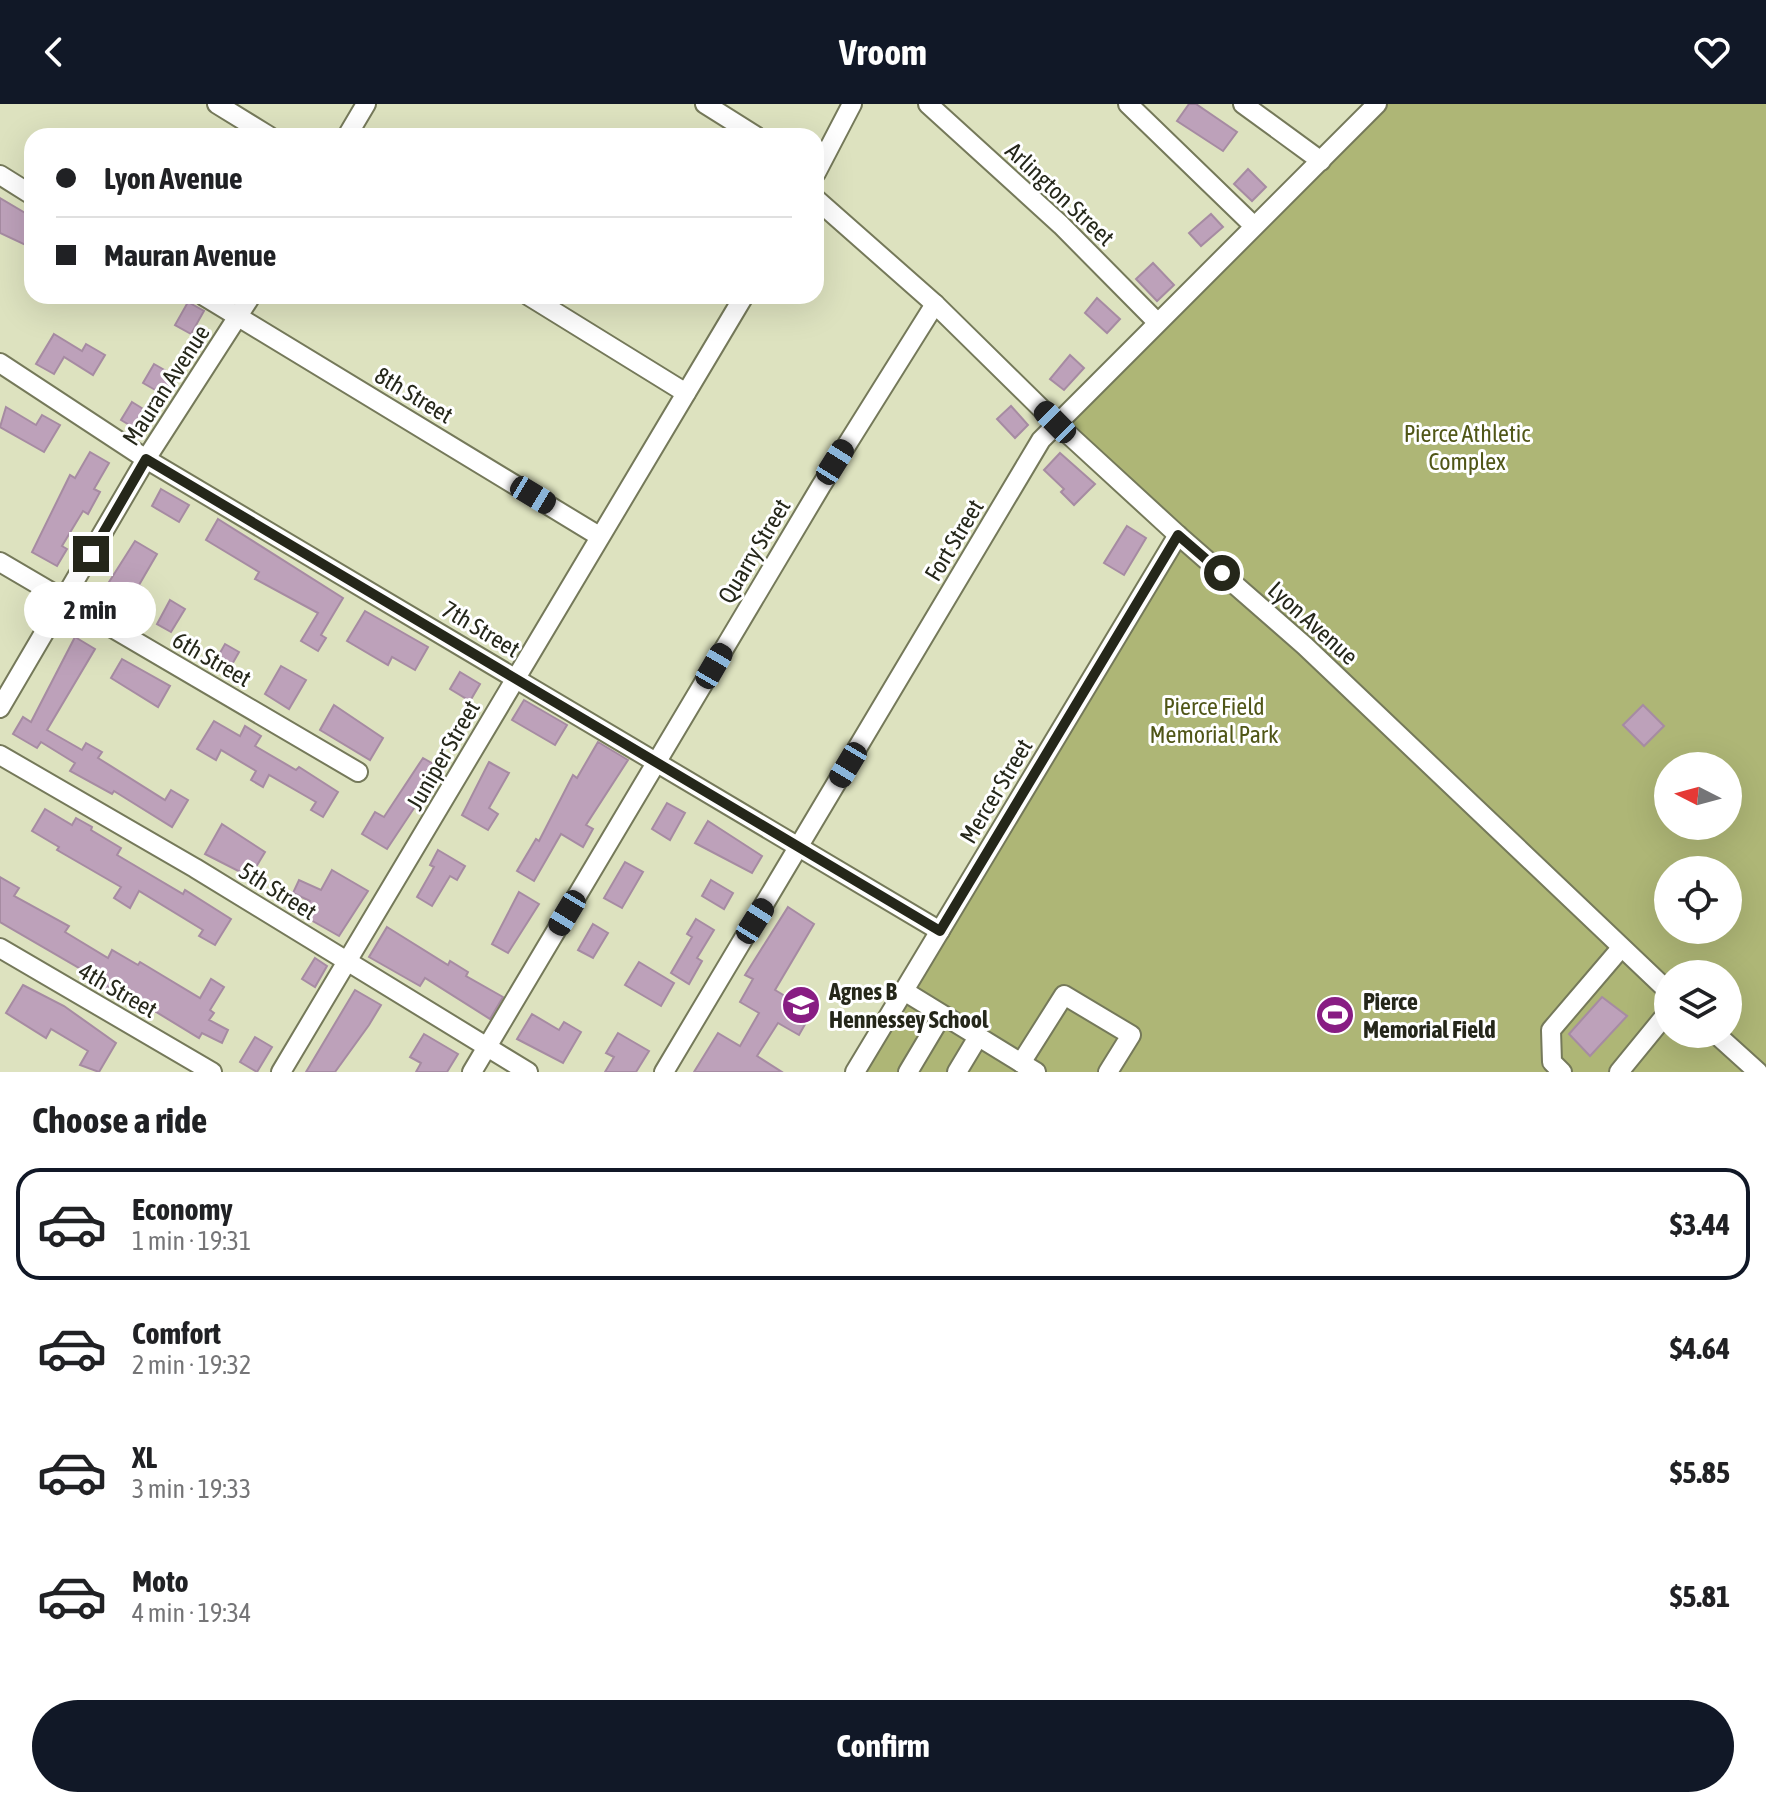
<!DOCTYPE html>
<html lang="en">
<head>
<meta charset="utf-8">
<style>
	body { margin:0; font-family:"Asap Condensed",sans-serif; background:#f6f6f6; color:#202124; height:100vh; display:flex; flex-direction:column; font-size:30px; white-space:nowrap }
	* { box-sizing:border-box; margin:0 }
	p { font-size:26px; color:#757577 }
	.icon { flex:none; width:44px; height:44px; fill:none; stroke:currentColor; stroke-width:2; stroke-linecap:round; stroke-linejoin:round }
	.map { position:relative; height:968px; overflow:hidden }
	.sheet { display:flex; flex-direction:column; background:#fff; flex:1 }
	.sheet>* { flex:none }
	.banner { position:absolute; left:24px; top:24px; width:800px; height:176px; border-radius:24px; box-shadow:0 8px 32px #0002; display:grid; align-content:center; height:176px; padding:0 32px; background:#fff }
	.needle { width:52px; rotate:276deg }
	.buttons { position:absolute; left:1654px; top:648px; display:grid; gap:16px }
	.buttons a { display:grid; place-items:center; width:88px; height:88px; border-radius:50%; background:#fff; box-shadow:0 8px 32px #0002; font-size:40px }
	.end { position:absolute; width:36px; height:36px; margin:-18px; border:10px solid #25271a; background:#fff; box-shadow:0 0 0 4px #fff }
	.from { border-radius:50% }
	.bubble { position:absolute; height:56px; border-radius:28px; background:#fff; box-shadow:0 8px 32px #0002; font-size:26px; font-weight:700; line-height:56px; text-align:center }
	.car { position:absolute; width:24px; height:48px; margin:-24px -12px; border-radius:10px; box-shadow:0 0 6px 2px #0007; background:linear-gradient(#222 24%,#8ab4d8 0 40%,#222 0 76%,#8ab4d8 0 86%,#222 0) }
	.banner b { display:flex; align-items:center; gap:28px; height:76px; font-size:30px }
	.banner b+b { border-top:2px solid #e0e0e0 }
	.banner i { width:20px; height:20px; background:#202124 }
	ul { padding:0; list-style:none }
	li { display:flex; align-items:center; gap:24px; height:112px; margin:0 16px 12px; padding:0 16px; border:4px solid transparent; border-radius:24px }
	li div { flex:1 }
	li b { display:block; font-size:30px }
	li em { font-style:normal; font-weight:700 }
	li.on { border-color:#111827 }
	li>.icon { width:72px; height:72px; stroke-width:1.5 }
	h2 { padding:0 32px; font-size:36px; line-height:96px }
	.button { display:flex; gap:16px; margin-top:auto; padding:16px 32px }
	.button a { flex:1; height:92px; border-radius:48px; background:#111827; color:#fff; font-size:32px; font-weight:700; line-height:92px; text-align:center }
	header { display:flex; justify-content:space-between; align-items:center; height:104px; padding:0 32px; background:#111827; color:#fff; font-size:36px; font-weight:700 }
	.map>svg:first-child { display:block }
	.green { fill:#aeb676; fill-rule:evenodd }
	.building { fill:#bda1ba; stroke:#a68ba2; stroke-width:2 }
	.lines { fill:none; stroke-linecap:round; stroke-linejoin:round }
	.minor-casing { stroke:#75795a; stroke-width:22 }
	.minor { stroke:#fff; stroke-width:18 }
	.route { stroke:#25271a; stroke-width:10 }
	.labels { text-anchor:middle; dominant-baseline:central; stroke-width:6; stroke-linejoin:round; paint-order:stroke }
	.street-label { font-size:24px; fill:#25271a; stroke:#fff }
	.park-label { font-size:24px; fill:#505617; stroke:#fff }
	.poi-label { font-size:24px; font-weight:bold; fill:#25271a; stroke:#fff; text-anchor:start }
</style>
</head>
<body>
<header><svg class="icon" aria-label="back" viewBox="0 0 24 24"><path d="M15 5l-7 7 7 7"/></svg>Vroom<svg class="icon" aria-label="heart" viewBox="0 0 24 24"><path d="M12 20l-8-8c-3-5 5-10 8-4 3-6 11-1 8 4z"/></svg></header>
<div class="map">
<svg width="1766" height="968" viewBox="0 0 1766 968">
	<rect width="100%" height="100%" fill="#dde2bf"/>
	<path class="green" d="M1381,0H1766V968H864L1182,435L1066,324ZM1668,662H1728V722H1668ZM1668,766H1728V826H1668ZM1668,870H1728V930H1668Z"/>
	<g class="building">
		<polygon points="1189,0 1196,0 1237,28 1223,47 1177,17"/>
		<polygon points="1248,65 1266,83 1252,97 1234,80"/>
		<polygon points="0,94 32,113 32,144 0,129"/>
		<polygon points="1211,110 1223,123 1201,142 1189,129"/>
		<polygon points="1153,159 1174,181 1157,197 1136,175"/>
		<polygon points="1097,194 1120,215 1107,229 1085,209"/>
		<polygon points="188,198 204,207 191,230 175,221"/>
		<polygon points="54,230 82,247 86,240 105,251 93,271 64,253 54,270 36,260"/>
		<polygon points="1070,251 1084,264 1064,286 1050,275"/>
		<polygon points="154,260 175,272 164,291 143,279"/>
		<polygon points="132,298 153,311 143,329 121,316"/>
		<polygon points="1011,302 1028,321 1015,334 997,315"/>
		<polygon points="6,303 36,321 42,311 60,321 44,348 0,323"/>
		<polygon points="90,348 109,359 94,385 100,388 88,410 83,407 62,442 67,445 57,462 32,448 70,371 75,374"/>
		<polygon points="1060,349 1095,380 1074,401 1061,388 1064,385 1044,366"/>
		<polygon points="161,385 189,401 179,418 152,402"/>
		<polygon points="218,415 343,494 321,531 326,534 318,547 301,537 318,509 255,475 259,468 206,436"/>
		<polygon points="1127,422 1146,434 1124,471 1104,459"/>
		<polygon points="135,437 157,450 139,481 143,484 132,503 104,486"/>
		<polygon points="170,496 185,505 171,528 157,520"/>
		<polygon points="365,507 428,543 415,566 392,553 388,561 347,537"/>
		<polygon points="75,533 95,545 47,626 82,646 86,639 102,648 98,654 165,696 171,686 188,696 172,723 114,687 112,690 70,667 75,659 41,638 37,644 13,630 23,613 31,618"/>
		<polygon points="225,540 239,548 226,571 212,563"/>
		<polygon points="122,555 170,582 158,603 111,574"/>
		<polygon points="281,562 306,576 289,605 265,590"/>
		<polygon points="460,568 480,580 470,597 450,585"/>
		<polygon points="524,596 567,621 555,641 512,616"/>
		<polygon points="334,601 383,634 370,656 320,626"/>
		<polygon points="1643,601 1664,622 1644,642 1623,621"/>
		<polygon points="214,617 240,632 245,622 261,632 255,642 296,666 299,663 338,688 323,713 311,706 316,698 269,671 263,683 251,676 256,667 221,646 216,656 197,645"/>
		<polygon points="598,638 628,656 586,721 593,725 583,743 561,730 534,777 517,767 536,735 539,737 573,671 577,674"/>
		<polygon points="423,654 444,666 433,686 428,683 387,745 362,730 375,708 384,713"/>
		<polygon points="489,658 509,669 489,704 498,710 488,726 462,711"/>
		<polygon points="667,699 685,709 670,736 652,725"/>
		<polygon points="45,705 72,721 76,714 92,723 91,726 121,744 117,751 183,790 185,786 231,815 215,841 199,832 203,826 139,787 130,804 114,794 121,783 57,746 59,743 32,727"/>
		<polygon points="708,717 762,752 752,769 695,739"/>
		<polygon points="222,720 265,748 250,773 205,750"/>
		<polygon points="438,746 465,762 457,776 450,772 432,802 417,793 434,763 430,761"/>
		<polygon points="625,758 643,768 622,804 604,794"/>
		<polygon points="332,766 368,787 339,832 302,811 310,797 293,789 299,776 321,786"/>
		<polygon points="0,773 19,784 14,792 69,822 65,828 108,854 112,846 138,861 140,858 200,894 211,875 224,883 210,906 214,909 209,916 228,926 222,939 202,929 199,934 110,880 107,885 94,878 96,874 0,818"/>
		<polygon points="711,776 733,789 724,805 702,792"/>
		<polygon points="519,788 539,800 508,849 492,840"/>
		<polygon points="788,803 814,820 775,886 812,908 799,931 778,919 757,952 782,968 694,968 718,929 740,942 759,909 740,898 753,875 745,871"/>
		<polygon points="696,815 714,826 697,854 702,857 689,880 671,869 692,833 687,830"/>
		<polygon points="593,820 608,829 593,854 578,846"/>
		<polygon points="387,823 448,861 450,857 468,868 466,872 503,893 490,915 425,874 420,882 369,853"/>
		<polygon points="315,854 327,862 315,883 302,875"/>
		<polygon points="639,858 674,879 661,902 625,881"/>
		<polygon points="23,881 64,902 116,939 99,968 80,961 88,947 51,925 46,934 6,909"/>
		<polygon points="355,886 381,901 369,921 335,968 306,968"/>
		<polygon points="1602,893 1627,912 1590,952 1569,930"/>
		<polygon points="532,910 559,926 564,918 581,928 563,959 517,935"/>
		<polygon points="618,929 649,947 636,968 605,968 614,953 606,949"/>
		<polygon points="424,930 458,950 447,968 416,968 421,959 410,953"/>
		<polygon points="255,933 272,943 257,968 240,958"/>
	</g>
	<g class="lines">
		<defs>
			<g id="minor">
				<polyline points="217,0 269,32"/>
				<polyline points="705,0 756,32"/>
				<polyline points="928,0 1061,121 1156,217"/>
				<polyline points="1128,0 1254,122"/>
				<polyline points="1243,0 1321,57"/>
				<polyline points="347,32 366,0"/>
				<polyline points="816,69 852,0"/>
				<polyline points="0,71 32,91"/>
				<polyline points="816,95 935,200 1055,318 1178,431 1305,542 1668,887"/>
				<polyline points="204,192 599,432"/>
				<polyline points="529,192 686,289"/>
				<polyline points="0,259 146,355 940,827"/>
				<polyline points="0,458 358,668"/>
				<polyline points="0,604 146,355 251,192"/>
				<polyline points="0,651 195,764 528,968"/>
				<polyline points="0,844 212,968"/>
				<polyline points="904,887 1036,968"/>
				<polyline points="1716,930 1758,968"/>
				<polyline points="1021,959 1064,891 1131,931 1108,968"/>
				<polyline points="281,968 744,192"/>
				<polyline points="472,968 821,382 935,200"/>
				<polyline points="664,968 1041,336 1377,0"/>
				<polyline points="855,968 1178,431"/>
				<polyline points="908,968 942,911"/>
				<polyline points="957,968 978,933"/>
				<polyline points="1562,968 1552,958 1551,926 1621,844"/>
				<polyline points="1619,968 1668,908"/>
			</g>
		</defs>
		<use href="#minor" class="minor-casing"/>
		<use href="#minor" class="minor"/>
	</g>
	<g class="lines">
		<polyline class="route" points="91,450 146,355 940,827 1178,431 1222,469"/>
	</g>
	<defs>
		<symbol id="school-disc" viewBox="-11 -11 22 22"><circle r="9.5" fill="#881d83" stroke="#fff"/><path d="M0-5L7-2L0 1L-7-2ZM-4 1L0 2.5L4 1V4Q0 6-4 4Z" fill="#fff"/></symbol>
		<symbol id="stadium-disc" viewBox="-11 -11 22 22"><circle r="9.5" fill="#881d83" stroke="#fff"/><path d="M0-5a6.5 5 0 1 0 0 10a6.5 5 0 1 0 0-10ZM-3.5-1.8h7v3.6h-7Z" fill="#fff"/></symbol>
	</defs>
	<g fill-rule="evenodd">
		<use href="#school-disc" x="779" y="879" width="44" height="44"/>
		<use href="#stadium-disc" x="1313" y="889" width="44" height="44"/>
	</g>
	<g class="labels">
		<g class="street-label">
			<text transform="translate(1060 90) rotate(43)">Arlington Street</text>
			<text transform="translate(166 281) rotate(-57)">Mauran Avenue</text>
			<text transform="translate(414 291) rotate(31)">8th Street</text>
			<text transform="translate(954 436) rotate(-59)">Fort Street</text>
			<text transform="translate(754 447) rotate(-59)">Quarry Street</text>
			<text transform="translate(1313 519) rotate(42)">Lyon Avenue</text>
			<text transform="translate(481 525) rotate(31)">7th Street</text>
			<text transform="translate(212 555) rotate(30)">6th Street</text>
			<text transform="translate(443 651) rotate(-60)">Juniper Street</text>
			<text transform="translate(996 687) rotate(-59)">Mercer Street</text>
			<text transform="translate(278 787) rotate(32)">5th Street</text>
			<text transform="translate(118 886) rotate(30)">4th Street</text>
		</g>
		<g class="park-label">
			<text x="1467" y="329">Pierce Athletic<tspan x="1467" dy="28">Complex</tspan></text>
			<text x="1214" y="602">Pierce Field<tspan x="1214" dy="28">Memorial Park</tspan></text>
		</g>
		<g class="poi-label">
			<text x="829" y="887">Agnes B<tspan x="829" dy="28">Hennessey School</tspan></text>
			<text x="1363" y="897">Pierce<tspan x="1363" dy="28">Memorial Field</tspan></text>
		</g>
	</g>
</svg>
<div class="buttons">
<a><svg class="needle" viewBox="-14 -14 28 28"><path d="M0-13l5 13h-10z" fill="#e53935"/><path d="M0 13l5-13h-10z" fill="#757577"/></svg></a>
<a><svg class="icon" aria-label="locate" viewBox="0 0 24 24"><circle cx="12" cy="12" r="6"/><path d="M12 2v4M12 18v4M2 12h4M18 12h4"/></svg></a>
<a><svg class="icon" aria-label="layers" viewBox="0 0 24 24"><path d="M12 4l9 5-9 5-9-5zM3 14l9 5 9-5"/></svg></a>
</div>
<i class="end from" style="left:1222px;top:469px"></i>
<i class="end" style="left:91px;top:450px"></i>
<div class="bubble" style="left:24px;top:478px;width:132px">2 min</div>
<i class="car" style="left:1055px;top:318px;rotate:315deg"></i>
<i class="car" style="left:835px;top:358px;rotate:32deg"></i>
<i class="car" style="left:533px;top:391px;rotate:121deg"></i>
<i class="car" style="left:714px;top:562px;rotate:30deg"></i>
<i class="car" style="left:848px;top:661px;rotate:211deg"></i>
<i class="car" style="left:567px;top:809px;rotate:211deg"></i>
<i class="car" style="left:755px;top:817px;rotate:32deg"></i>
<div class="banner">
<b><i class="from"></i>Lyon Avenue</b>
<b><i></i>Mauran Avenue</b>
</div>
</div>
<section class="sheet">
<h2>Choose a ride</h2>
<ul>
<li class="on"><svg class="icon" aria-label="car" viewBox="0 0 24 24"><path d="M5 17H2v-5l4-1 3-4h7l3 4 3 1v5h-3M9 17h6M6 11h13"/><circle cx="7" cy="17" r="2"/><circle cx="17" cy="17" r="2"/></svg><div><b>Economy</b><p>1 min · 19:31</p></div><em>$3.44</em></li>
<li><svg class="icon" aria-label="car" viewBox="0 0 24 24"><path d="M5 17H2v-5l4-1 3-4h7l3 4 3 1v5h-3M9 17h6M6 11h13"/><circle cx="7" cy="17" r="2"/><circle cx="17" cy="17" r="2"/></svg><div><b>Comfort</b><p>2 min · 19:32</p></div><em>$4.64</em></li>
<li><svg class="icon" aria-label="car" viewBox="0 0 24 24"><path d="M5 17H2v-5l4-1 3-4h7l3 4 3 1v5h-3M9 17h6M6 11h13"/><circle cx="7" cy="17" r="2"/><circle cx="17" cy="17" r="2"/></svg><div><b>XL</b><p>3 min · 19:33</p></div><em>$5.85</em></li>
<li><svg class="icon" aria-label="car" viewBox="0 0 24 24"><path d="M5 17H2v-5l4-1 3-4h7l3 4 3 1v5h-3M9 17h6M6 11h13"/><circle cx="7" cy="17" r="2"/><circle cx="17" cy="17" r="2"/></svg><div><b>Moto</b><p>4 min · 19:34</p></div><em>$5.81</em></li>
</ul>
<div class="button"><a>Confirm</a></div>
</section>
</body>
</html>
